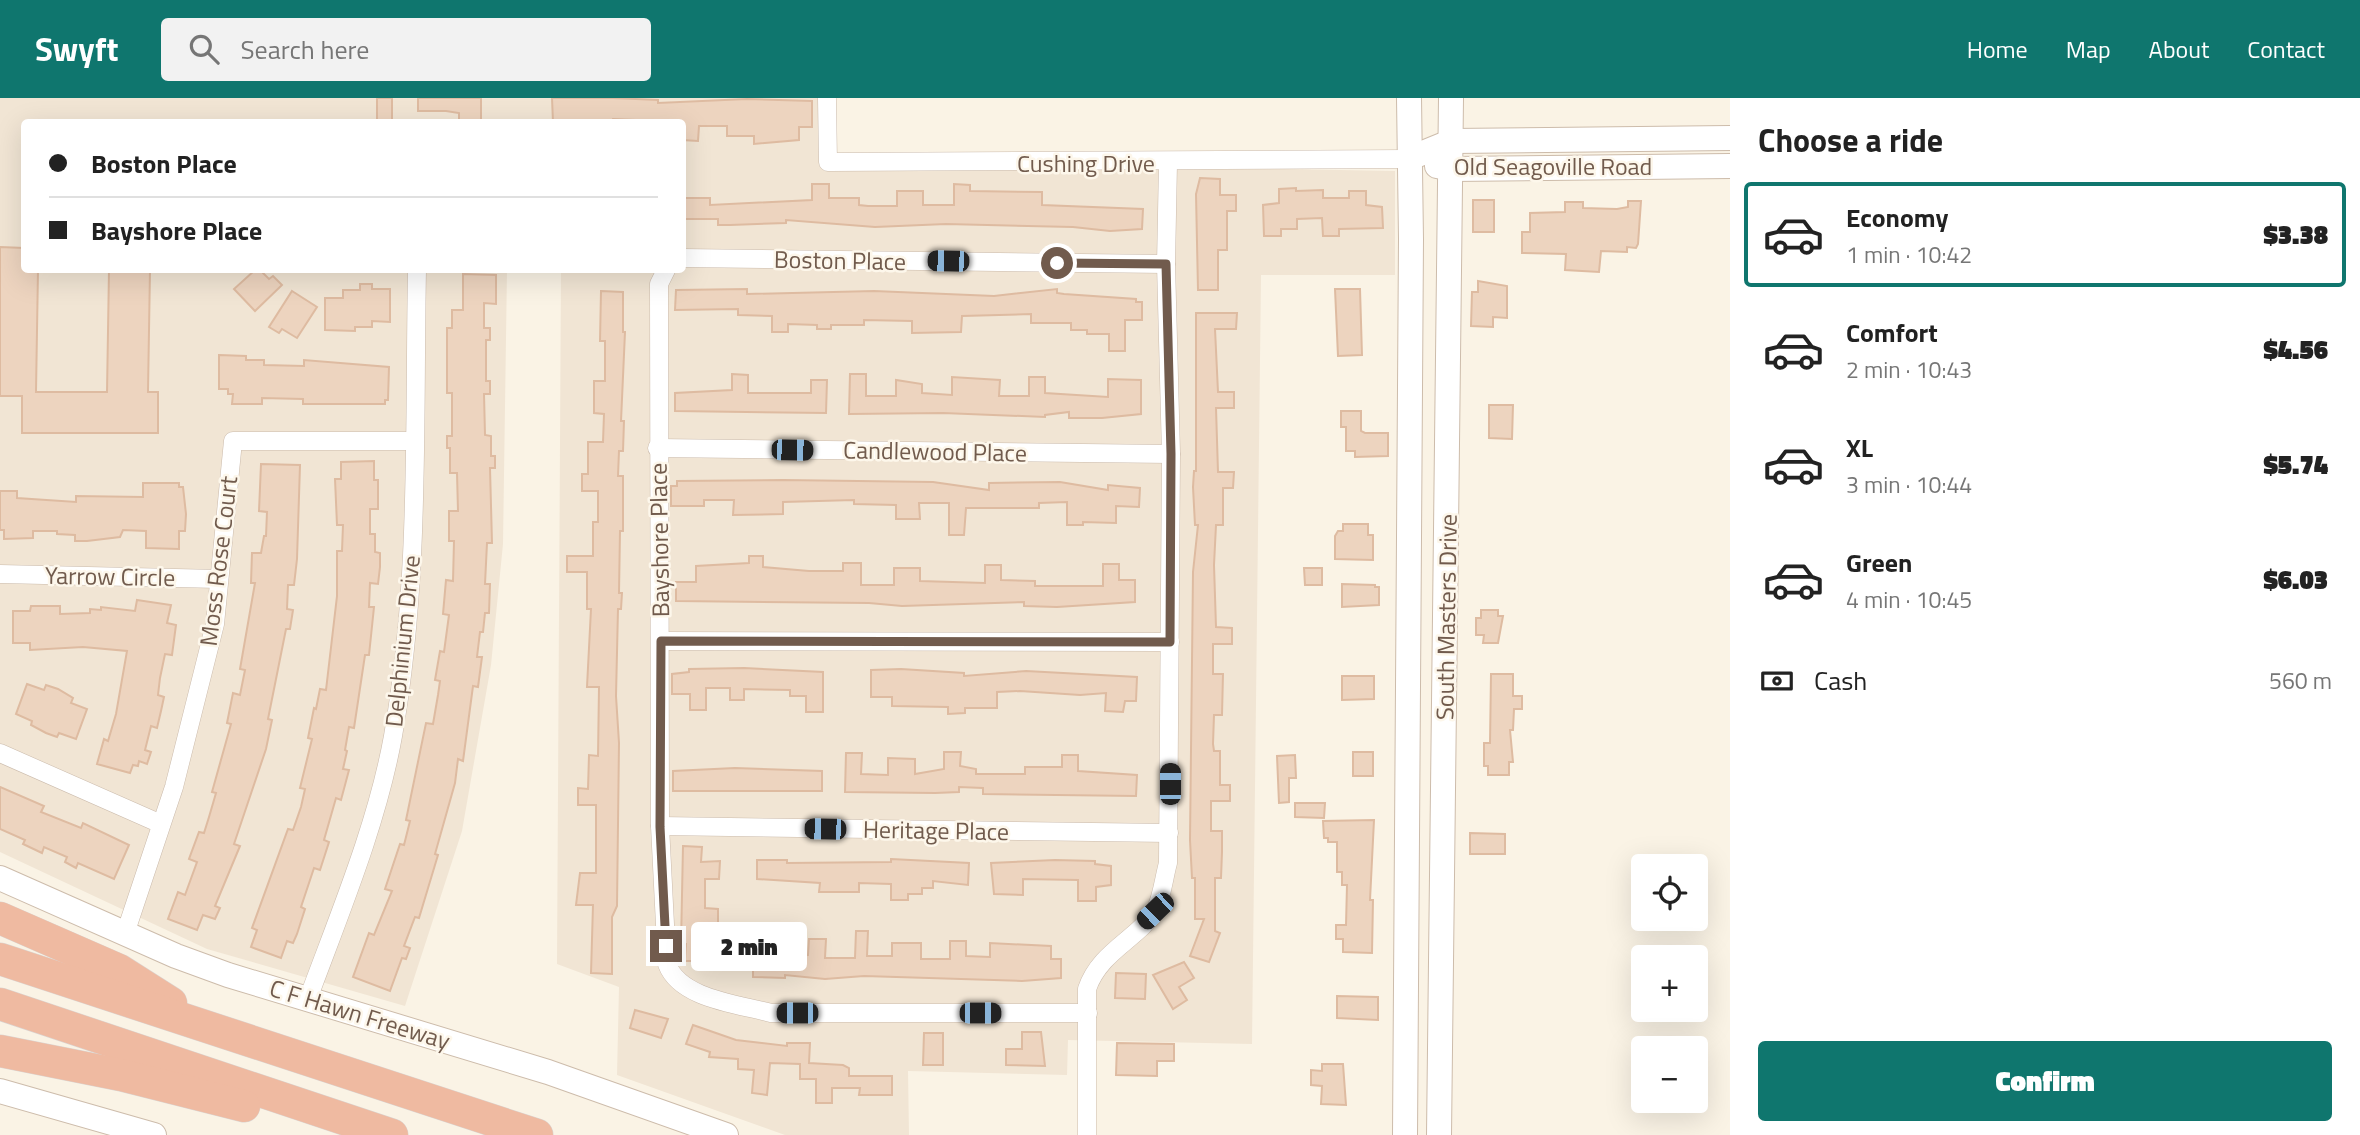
<!DOCTYPE html>
<html lang="en">
<head>
<meta charset="utf-8">
<style>
	body { margin:0; font-family:"Titillium Web",sans-serif; background:#f2f2f2; color:#222; height:100vh; display:flex; flex-direction:column; font-size:26px; white-space:nowrap }
	* { box-sizing:border-box; margin:0 }
	p { font-size:23px; color:#767676 }
	.icon { flex:none; width:38px; height:38px; fill:none; stroke:currentColor; stroke-width:2; stroke-linecap:round; stroke-linejoin:round }
	.map { position:relative; flex:1; overflow:hidden }
	.panel { display:flex; flex-direction:column; background:#fff; width:630px }
	.panel>* { flex:none }
	.top-card { position:absolute; left:21px; top:21px; width:665px; height:154px; border-radius:7px; box-shadow:0 7px 28px #0002; display:grid; align-content:center; height:154px; padding:0 28px; background:#fff }
	.tools { position:absolute; left:1631px; top:756px; display:grid; gap:14px }
	.tools a { display:grid; place-items:center; width:77px; height:77px; border-radius:7px; background:#fff; box-shadow:0 7px 28px #0002; font-size:35px }
	.end { position:absolute; width:32px; height:32px; margin:-16px; border:9px solid #715b4d; background:#fff; box-shadow:0 0 0 4px #fff }
	.from { border-radius:50% }
	.bubble { position:absolute; height:49px; border-radius:7px; background:#fff; box-shadow:0 7px 28px #0002; font-size:23px; font-weight:800; line-height:49px; text-align:center }
	.car { position:absolute; width:21px; height:42px; margin:-21px -10px; border-radius:9px; box-shadow:0 0 5px 2px #0007; background:linear-gradient(#222 24%,#8ab4d8 0 40%,#222 0 76%,#8ab4d8 0 86%,#222 0) }
	.top-card b { display:flex; align-items:center; gap:24px; height:66px; font-size:26px }
	.top-card b+b { border-top:2px solid #e0e0e0 }
	.top-card i { width:18px; height:18px; background:#222 }
	ul { padding:0; list-style:none }
	li { display:flex; align-items:center; gap:21px; height:105px; margin:0 14px 10px; padding:0 14px; border:4px solid transparent; border-radius:7px }
	li div { flex:1 }
	li b { display:block; font-size:26px }
	li em { font-style:normal; font-weight:800 }
	li.active { border-color:#0f766e }
	li>.icon { width:63px; height:63px; stroke-width:1.5 }
	h2 { padding:0 28px; font-size:32px; line-height:84px }
	.pay { display:flex; align-items:center; gap:18px; height:77px; padding:0 28px; font-size:26px }
	.pay p { margin-inline-start:auto }
	.cta { display:flex; gap:14px; margin-top:auto; padding:14px 28px }
	.cta a { flex:1; height:80px; border-radius:7px; background:#0f766e; color:#fff; font-size:28px; font-weight:800; line-height:80px; text-align:center }
	header { display:flex; align-items:center; gap:42px; box-sizing:border-box; height:98px; padding:0 35px; background:#0f766e; color:#fff }
	header strong { font-size:33px }
	nav { display:flex; gap:38px; margin-inline-start:auto; font-size:24px }
	.search { width:490px; height:63px; background:#f2f2f2; display:flex; align-items:center; gap:18px; box-sizing:border-box; padding:0 24px; border-radius:7px; color:#767676; font-size:26px }
	main { display:flex; flex:1; min-height:0 }
	.map>svg:first-child { display:block }
	.residential { fill:#f1e5d4 }
	.building { fill:#edd4bf; stroke:#debba1; stroke-width:2 }
	.lines { fill:none; stroke-linecap:round; stroke-linejoin:round }
	.minor-casing { stroke:#cbbbac; stroke-width:19 }
	.secondary-casing { stroke:#cdbcab; stroke-width:26 }
	.motorway-casing { stroke:#dad4d1; stroke-width:33 }
	.minor { stroke:#fff; stroke-width:18 }
	.secondary { stroke:#fff; stroke-width:24 }
	.motorway { stroke:#efbaa1; stroke-width:32 }
	.route { stroke:#715b4d; stroke-width:9 }
	.labels { text-anchor:middle; dominant-baseline:central; stroke-width:5; stroke-linejoin:round; paint-order:stroke }
	.street-label { font-size:24px; fill:#715b4d; stroke:#fdf7eb }
</style>
</head>
<body>
<header>
<strong>Swyft</strong>
<div class="search"><svg class="icon" aria-label="search" viewBox="0 0 24 24"><circle cx="10" cy="10" r="6"/><path d="M15 15l6 6"/></svg>Search here</div>
<nav><a>Home</a><a>Map</a><a>About</a><a>Contact</a></nav>
</header>
<main>
<div class="map">
<svg width="1730" height="1037" viewBox="0 0 1730 1037">
	<rect width="100%" height="100%" fill="#faf3e5"/>
	<polygon class="residential" points="0,0 833,0 833,63 1395,73 1395,177 1261,177 1252,946 1068,942 1067,977 908,973 909,1037 785,1037 617,977 619,889 557,866 561,172 682,172 682,24 24,24 24,172 507,172 503,446 491,567 462,733 405,908 207,851 0,754"/>
	<g class="building">
		<rect x="377" y="0" width="15" height="24"/>
		<polygon points="418,0 481,0 481,23 459,23 459,15 446,13 418,13"/>
		<polygon points="552,0 613,0 658,2 658,5 747,1 812,3 812,29 799,29 799,42 754,46 754,38 727,38 727,28 699,28 698,43 682,42 682,24 613,21 612,24 553,24"/>
		<polygon points="1200,80 1220,81 1220,97 1236,97 1236,113 1227,113 1227,152 1218,152 1218,192 1198,192 1196,96"/>
		<polygon points="812,86 829,86 829,100 859,100 859,107 868,108 897,108 897,93 923,93 923,107 954,107 954,86 970,87 970,93 1042,94 1042,107 1143,111 1142,131 1110,133 1073,129 946,126 875,129 786,122 786,125 730,127 718,127 718,121 682,121 682,100 710,100 710,107 812,102"/>
		<polygon points="1296,90 1296,93 1323,92 1323,100 1349,100 1349,93 1366,93 1366,107 1382,109 1383,130 1339,131 1339,138 1323,138 1322,120 1297,121 1297,131 1281,131 1281,138 1264,138 1263,107 1279,105 1279,91"/>
		<rect x="1473" y="102" width="21" height="32"/>
		<polygon points="1628,103 1641,103 1638,146 1636,150 1627,149 1627,154 1601,153 1599,174 1565,172 1566,156 1522,155 1522,134 1530,134 1530,115 1565,114 1565,104 1583,104 1583,110 1617,111 1628,109"/>
		<polygon points="0,149 24,150 24,172 38,172 36,294 107,294 109,172 150,172 148,294 158,294 158,335 22,335 22,298 0,298"/>
		<polygon points="255,172 260,172 269,181 273,178 282,187 255,213 234,191"/>
		<polygon points="463,176 496,177 496,206 484,205 484,230 490,230 490,242 486,242 486,283 490,283 490,296 484,296 485,337 491,338 491,358 495,358 495,370 490,370 492,445 487,445 485,486 490,486 489,515 485,515 483,534 480,534 477,559 482,559 478,589 473,588 463,663 458,661 455,685 435,756 438,757 419,820 415,819 404,848 410,850 406,861 402,860 390,893 353,879 369,835 374,837 392,793 385,791 400,746 404,747 410,723 406,722 426,625 433,626 438,597 440,583 435,582 440,553 444,554 449,517 443,516 446,482 453,483 454,443 449,443 449,413 458,413 457,375 450,375 450,350 447,350 447,338 452,338 452,295 447,295 447,230 452,230 452,212 463,212"/>
		<polygon points="1478,183 1507,188 1507,220 1493,219 1493,229 1471,228 1472,194 1478,194"/>
		<polygon points="360,186 372,186 372,191 390,191 390,224 372,223 372,229 355,229 355,233 325,232 325,200 343,200 343,192 360,192"/>
		<polygon points="747,191 747,196 874,193 994,198 1057,191 1057,195 1064,196 1136,201 1136,204 1142,204 1142,222 1125,222 1125,253 1109,253 1109,236 1087,236 1087,232 1071,232 1071,225 1031,225 1031,216 962,218 961,234 912,235 912,223 864,222 864,227 831,227 831,231 817,231 817,227 788,226 788,234 772,234 772,218 738,217 738,211 675,212 676,192"/>
		<polygon points="1335,191 1360,191 1362,257 1338,258"/>
		<polygon points="292,193 317,209 297,240 282,231 279,235 269,229"/>
		<polygon points="601,193 623,194 623,234 625,234 621,323 624,323 623,353 619,353 618,378 623,378 623,433 620,433 619,495 622,495 621,511 618,511 616,598 619,645 617,808 612,819 612,876 591,875 593,807 576,807 580,775 596,775 596,707 578,707 578,690 588,691 589,657 598,658 599,589 587,589 591,511 587,511 587,474 567,474 567,458 593,458 593,424 598,424 598,393 582,393 582,376 588,376 588,344 603,344 604,316 594,315 594,283 605,283 605,243 600,243"/>
		<polygon points="1196,215 1237,215 1236,231 1215,231 1218,294 1234,294 1234,310 1216,310 1218,374 1234,374 1233,390 1223,390 1223,427 1216,427 1214,467 1216,529 1232,530 1232,546 1213,546 1213,576 1223,576 1222,617 1214,617 1213,646 1214,653 1220,653 1220,687 1230,687 1230,703 1211,703 1211,733 1222,733 1222,754 1221,780 1215,780 1215,833 1220,835 1209,864 1190,858 1204,821 1195,821 1195,780 1192,780 1190,742 1193,474 1198,427 1195,427 1193,389 1194,373 1196,373"/>
		<polygon points="219,257 246,258 246,262 264,262 264,267 304,268 304,262 389,269 388,302 385,302 385,306 303,306 303,301 262,300 262,306 232,306 233,296 228,296 228,291 219,291"/>
		<polygon points="732,276 748,277 748,295 811,295 811,282 827,282 826,315 675,313 675,295 732,292"/>
		<polygon points="850,276 866,276 866,298 896,298 896,282 922,286 922,295 952,297 952,279 1000,282 999,298 1029,298 1029,279 1045,279 1045,295 1108,299 1108,281 1141,282 1141,316 1102,320 1069,320 1069,314 1045,317 1045,319 943,315 849,316"/>
		<polygon points="1489,307 1513,307 1512,341 1489,340"/>
		<polygon points="1341,313 1361,313 1361,333 1365,335 1388,335 1388,358 1355,359 1355,353 1346,353 1346,329 1341,329"/>
		<polygon points="374,363 374,382 378,382 378,411 370,411 370,436 375,436 375,454 380,455 380,469 378,486 370,485 369,509 374,509 369,557 365,557 354,630 349,629 345,652 347,653 343,671 349,672 341,702 336,700 324,742 329,744 320,772 314,770 301,809 305,811 297,836 293,845 287,843 281,860 251,849 257,832 252,830 288,731 293,732 301,709 305,691 300,690 312,641 308,640 314,610 316,611 320,591 326,592 337,498 337,453 342,453 343,427 337,427 335,381 341,381 341,364"/>
		<polygon points="261,366 300,367 297,461 294,487 288,487 287,511 293,512 290,531 286,531 268,621 272,622 266,651 234,746 240,748 215,808 220,810 215,821 203,817 197,832 168,821 178,794 185,797 197,764 189,761 199,734 204,735 209,719 216,695 212,694 231,626 227,625 233,595 240,597 245,572 240,571 255,485 251,485 252,455 261,455 264,438 266,438 267,414 259,413"/>
		<polygon points="783,382 933,384 989,392 989,385 1060,384 1108,392 1108,387 1140,390 1139,409 1116,408 1116,425 1083,424 1083,427 1067,427 1067,404 1039,405 1039,410 966,410 964,437 949,437 949,405 919,405 920,421 896,421 896,407 854,406 854,402 783,404 783,416 733,417 734,402 704,402 704,408 671,408 671,388 677,388 677,383"/>
		<polygon points="143,385 179,385 179,389 183,389 186,416 185,433 179,433 179,451 146,450 146,433 123,432 120,439 87,443 75,443 75,437 57,436 57,433 33,433 33,440 4,441 4,432 0,432 0,393 17,393 17,400 76,404 76,398 143,399"/>
		<polygon points="1343,426 1368,426 1368,437 1373,437 1373,462 1335,461 1335,438 1338,433 1343,433"/>
		<polygon points="749,458 763,458 763,469 809,473 843,473 843,465 861,465 861,487 894,487 894,470 920,470 920,483 985,485 985,467 1001,467 1001,482 1035,483 1035,488 1103,488 1103,466 1119,466 1119,482 1135,482 1135,504 1057,509 1024,508 1024,504 902,508 869,505 676,503 676,484 696,484 696,468 749,465"/>
		<polygon points="1304,470 1322,470 1322,487 1305,487"/>
		<polygon points="1342,486 1375,487 1375,489 1379,489 1379,507 1342,509"/>
		<polygon points="137,502 171,507 167,525 176,527 172,557 165,556 160,580 158,597 164,599 161,613 157,630 151,628 145,652 151,654 147,666 139,663 138,668 133,667 130,675 97,666 104,641 108,643 116,616 127,553 83,549 30,552 30,545 13,545 13,513 30,513 31,508 60,508 60,516 90,515 90,511 101,512 101,509 135,513"/>
		<polygon points="1481,512 1498,512 1498,518 1503,518 1498,545 1483,545 1484,537 1476,537 1476,520 1481,520"/>
		<polygon points="744,570 823,574 823,614 806,614 806,598 790,598 790,592 744,591 744,602 730,602 730,590 706,590 706,612 690,612 690,596 672,596 672,576 689,574 689,571"/>
		<polygon points="901,571 964,575 964,578 1026,573 1137,579 1136,603 1125,603 1123,614 1105,613 1106,595 1080,597 1020,593 997,594 997,610 965,610 965,615 948,616 948,609 892,608 892,599 871,599 871,572"/>
		<polygon points="1491,576 1513,576 1513,598 1522,598 1522,611 1514,611 1513,632 1510,632 1513,664 1509,664 1509,677 1488,677 1488,668 1484,668 1484,645 1490,645"/>
		<polygon points="1342,578 1374,578 1374,601 1342,602"/>
		<polygon points="27,586 44,592 46,587 58,591 73,600 71,605 87,611 76,641 59,635 57,639 46,635 31,627 32,623 16,616"/>
		<polygon points="944,654 961,654 960,668 976,671 976,676 1025,676 1025,669 1062,669 1062,657 1078,657 1078,673 1137,677 1136,698 983,696 983,690 959,689 959,694 935,695 845,694 846,655 862,655 861,676 888,677 888,660 915,661 915,676 944,671"/>
		<rect x="1353" y="654" width="20" height="24"/>
		<polygon points="1295,657 1296,680 1289,680 1289,704 1279,705 1277,658"/>
		<polygon points="735,670 822,673 822,693 673,693 673,673"/>
		<polygon points="0,689 44,708 41,714 81,730 83,725 129,747 114,781 78,765 76,770 65,764 67,759 44,749 42,755 23,746 25,742 0,731"/>
		<polygon points="1295,705 1325,705 1324,720 1295,719"/>
		<polygon points="1374,722 1370,802 1373,802 1372,855 1343,854 1343,841 1336,841 1336,827 1346,827 1347,787 1342,787 1342,774 1337,774 1337,744 1328,744 1328,740 1324,740 1323,723"/>
		<polygon points="1470,735 1505,736 1505,756 1470,756"/>
		<polygon points="683,748 702,749 701,764 720,763 719,781 705,781 705,810 718,811 718,830 720,830 720,847 712,847 712,863 685,863 686,846 681,846"/>
		<polygon points="891,761 969,765 968,787 933,783 933,790 922,790 922,796 908,796 908,802 891,802 891,786 859,785 859,794 819,794 820,785 757,781 757,762 787,762 787,765 891,764"/>
		<polygon points="1055,762 1095,763 1095,766 1111,768 1111,787 1096,789 1096,803 1078,803 1078,782 1023,781 1023,797 994,796 991,765"/>
		<polygon points="856,833 868,833 867,858 892,858 892,845 921,845 921,861 950,861 950,843 966,843 966,858 990,859 990,845 1051,848 1051,861 1061,861 1061,880 1022,883 864,878 825,881 785,877 785,880 753,879 753,859 808,857 809,841 826,841 825,860 855,860"/>
		<polygon points="1184,864 1194,880 1179,889 1187,902 1173,911 1153,877"/>
		<polygon points="1116,875 1146,876 1145,901 1115,900"/>
		<polygon points="1337,898 1378,899 1378,922 1337,920"/>
		<polygon points="635,912 668,921 661,940 630,930"/>
		<polygon points="693,927 736,942 787,948 787,945 810,945 809,965 843,967 849,970 849,978 892,978 892,997 859,997 860,990 832,990 832,1005 816,1005 816,981 800,981 800,966 770,965 767,997 752,995 754,972 738,971 738,961 709,959 710,954 686,946"/>
		<polygon points="1022,934 1041,934 1045,968 1006,967 1006,951 1022,951"/>
		<polygon points="924,935 943,935 943,967 923,967"/>
		<polygon points="1117,945 1174,946 1174,963 1157,963 1157,978 1116,977"/>
		<polygon points="1322,966 1343,966 1346,1007 1321,1006 1322,988 1311,987 1311,972 1322,973"/>
	</g>
	<g class="lines">
		<defs>
			<g id="minor">
				<polyline points="827,0 828,64 1408,61"/>
				<polyline points="682,160 1166,166"/>
				<path d="M666,172L659,186L660,728L667,866C680,901 738,906 771,915H1088"/>
				<polyline points="657,350 1171,356"/>
				<polyline points="0,476 219,481"/>
				<polyline points="661,543 1170,544"/>
				<polyline points="0,655 161,726"/>
				<polyline points="660,728 1169,735"/>
				<polyline points="125,836 174,689 215,526 233,343 413,343"/>
				<path d="M308,901C339,817 377,727 393,638C420,485 414,327 417,172"/>
				<path d="M1087,1037V891C1100,853 1138,841 1155,813C1162,800 1164,779 1168,765L1171,356L1166,166L1168,65"/>
			</g>
			<g id="secondary">
				<polyline points="1408,61 1452,43 1730,40"/>
				<polyline points="1437,68 1452,71 1730,68"/>
				<polyline points="0,780 176,858 228,877 548,974 726,1037"/>
				<polyline points="0,993 154,1037"/>
				<polyline points="1405,1037 1411,141 1409,0"/>
				<polyline points="1439,1037 1451,0"/>
			</g>
			<g id="motorway">
				<polyline points="0,820 119,872 171,905"/>
				<polyline points="0,861 537,1037"/>
				<polyline points="0,906 392,1037"/>
				<polyline points="0,953 121,977 244,1008"/>
			</g>
		</defs>
		<use href="#minor" class="minor-casing"/>
		<use href="#secondary" class="secondary-casing"/>
		<use href="#motorway" class="motorway-casing"/>
		<use href="#minor" class="minor"/>
		<use href="#secondary" class="secondary"/>
		<use href="#motorway" class="motorway"/>
	</g>
	<g class="lines">
		<polyline class="route" points="666,848 660,729 661,543 1170,544 1171,356 1166,166 1057,165"/>
	</g>
	<g class="labels">
		<g class="street-label">
			<text x="1086" y="65">Cushing Drive</text>
			<text x="1553" y="68">Old Seagoville Road</text>
			<text transform="translate(840 162) rotate(1)">Boston Place</text>
			<text transform="translate(935 353) rotate(1)">Candlewood Place</text>
			<text transform="translate(659 442) rotate(-91)">Bayshore Place</text>
			<text transform="translate(218 463) rotate(-83)">Moss Rose Court</text>
			<text transform="translate(110 478) rotate(1)">Yarrow Circle</text>
			<text transform="translate(1446 519) rotate(-89)">South Masters Drive</text>
			<text transform="translate(402 543) rotate(-84)">Delphinium Drive</text>
			<text transform="translate(936 732) rotate(1)">Heritage Place</text>
			<text transform="translate(360 916) rotate(17)">C F Hawn Freeway</text>
		</g>
	</g>
</svg>
<div class="tools">
<a><svg class="icon" aria-label="locate" viewBox="0 0 24 24"><circle cx="12" cy="12" r="6"/><path d="M12 2v4M12 18v4M2 12h4M18 12h4"/></svg></a>
<a>+</a>
<a>−</a>
</div>
<i class="end from" style="left:1057px;top:165px"></i>
<i class="end" style="left:666px;top:848px"></i>
<div class="bubble" style="left:691px;top:824px;width:116px">2 min</div>
<i class="car" style="left:948px;top:163px;rotate:271deg"></i>
<i class="car" style="left:792px;top:352px;rotate:91deg"></i>
<i class="car" style="left:1170px;top:686px;rotate:0deg"></i>
<i class="car" style="left:825px;top:731px;rotate:271deg"></i>
<i class="car" style="left:1155px;top:813px;rotate:226deg"></i>
<i class="car" style="left:797px;top:915px;rotate:270deg"></i>
<i class="car" style="left:980px;top:915px;rotate:90deg"></i>
<div class="top-card">
<b><i class="from"></i>Boston Place</b>
<b><i></i>Bayshore Place</b>
</div>
</div>
<section class="panel">
<h2>Choose a ride</h2>
<ul>
<li class="active"><svg class="icon" aria-label="car" viewBox="0 0 24 24"><path d="M5 17H2v-5l4-1 3-4h7l3 4 3 1v5h-3M9 17h6M6 11h13"/><circle cx="7" cy="17" r="2"/><circle cx="17" cy="17" r="2"/></svg><div><b>Economy</b><p>1 min · 10:42</p></div><em>$3.38</em></li>
<li><svg class="icon" aria-label="car" viewBox="0 0 24 24"><path d="M5 17H2v-5l4-1 3-4h7l3 4 3 1v5h-3M9 17h6M6 11h13"/><circle cx="7" cy="17" r="2"/><circle cx="17" cy="17" r="2"/></svg><div><b>Comfort</b><p>2 min · 10:43</p></div><em>$4.56</em></li>
<li><svg class="icon" aria-label="car" viewBox="0 0 24 24"><path d="M5 17H2v-5l4-1 3-4h7l3 4 3 1v5h-3M9 17h6M6 11h13"/><circle cx="7" cy="17" r="2"/><circle cx="17" cy="17" r="2"/></svg><div><b>XL</b><p>3 min · 10:44</p></div><em>$5.74</em></li>
<li><svg class="icon" aria-label="car" viewBox="0 0 24 24"><path d="M5 17H2v-5l4-1 3-4h7l3 4 3 1v5h-3M9 17h6M6 11h13"/><circle cx="7" cy="17" r="2"/><circle cx="17" cy="17" r="2"/></svg><div><b>Green</b><p>4 min · 10:45</p></div><em>$6.03</em></li>
</ul>
<div class="pay"><svg class="icon" aria-label="cash" viewBox="0 0 24 24"><path d="M3 7h18v10H3z"/><circle cx="12" cy="12" r="2"/></svg>Cash<p>560 m</p></div>
<div class="cta"><a>Confirm</a></div>
</section>
</main>
</body>
</html>
